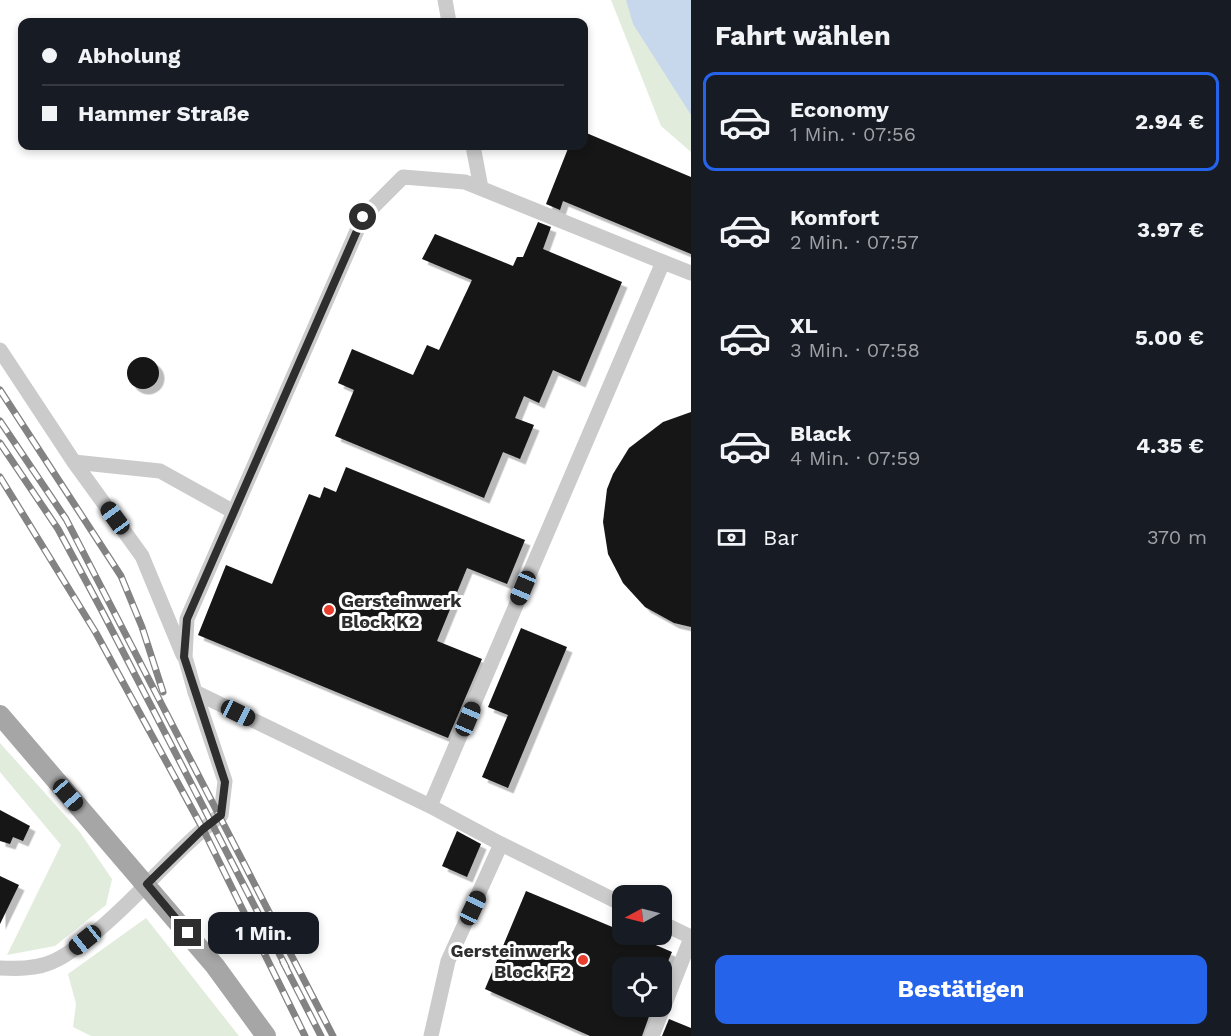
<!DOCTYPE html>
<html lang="de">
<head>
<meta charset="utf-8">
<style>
	body { margin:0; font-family:"Work Sans",sans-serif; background:#20242c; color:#f1f3f6; height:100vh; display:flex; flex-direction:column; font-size:22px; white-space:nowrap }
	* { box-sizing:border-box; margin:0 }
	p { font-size:20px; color:#9ea1a6 }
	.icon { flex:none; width:33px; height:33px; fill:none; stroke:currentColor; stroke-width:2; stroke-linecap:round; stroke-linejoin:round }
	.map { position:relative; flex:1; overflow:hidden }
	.panel { display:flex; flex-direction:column; background:#171b24; width:540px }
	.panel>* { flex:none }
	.top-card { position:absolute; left:18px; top:18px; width:570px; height:132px; border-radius:12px; box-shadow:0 3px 9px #0003; display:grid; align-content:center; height:132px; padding:0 24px; background:#171b24 }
	.needle { width:39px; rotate:263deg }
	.buttons { position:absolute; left:612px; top:885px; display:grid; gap:12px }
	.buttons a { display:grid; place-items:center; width:60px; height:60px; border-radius:12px; background:#171b24; box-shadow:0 3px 9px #0003; font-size:30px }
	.end { position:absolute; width:27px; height:27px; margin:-14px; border:8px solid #2e2e2e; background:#fff; box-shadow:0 0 0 3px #fff }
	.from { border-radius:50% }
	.bubble { position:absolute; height:42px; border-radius:12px; background:#171b24; box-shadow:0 3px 9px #0003; font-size:20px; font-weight:700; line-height:42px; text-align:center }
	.car { position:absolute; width:18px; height:36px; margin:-18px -9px; border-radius:8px; box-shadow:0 0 4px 2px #0007; background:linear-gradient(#222 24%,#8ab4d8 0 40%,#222 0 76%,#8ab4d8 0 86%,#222 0) }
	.top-card b { display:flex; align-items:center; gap:21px; height:57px; font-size:22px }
	.top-card b+b { border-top:2px solid #363941 }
	.top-card i { width:15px; height:15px; background:#f1f3f6 }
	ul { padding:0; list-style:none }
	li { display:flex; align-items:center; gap:18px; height:99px; margin:0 12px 9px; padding:0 12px; border:3px solid transparent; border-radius:12px }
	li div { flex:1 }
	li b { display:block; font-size:22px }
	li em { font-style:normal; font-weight:700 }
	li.active { border-color:#2563eb }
	li>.icon { width:54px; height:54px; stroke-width:1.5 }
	h2 { padding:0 24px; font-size:27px; line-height:72px }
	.pay { display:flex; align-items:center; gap:15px; height:66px; padding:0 24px; font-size:22px }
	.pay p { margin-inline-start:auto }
	.primary-button { display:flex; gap:12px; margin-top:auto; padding:12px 24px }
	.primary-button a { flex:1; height:69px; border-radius:12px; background:#2563eb; color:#fff; font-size:24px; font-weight:700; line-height:69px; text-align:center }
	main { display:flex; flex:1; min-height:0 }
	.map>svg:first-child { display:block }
	.green { fill:#e2ecdc }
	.water { fill:#c8d8ec }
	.building { fill:#151515; filter:url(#shadow) }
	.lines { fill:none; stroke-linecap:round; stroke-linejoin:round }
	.minor { stroke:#cbcbcb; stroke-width:15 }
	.major { stroke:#a6a6a6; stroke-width:20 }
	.rail-casing { stroke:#838383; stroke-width:7 }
	.rail { stroke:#fff; stroke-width:4.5; stroke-dasharray:14; stroke-linecap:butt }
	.route { stroke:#2e2e2e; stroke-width:8 }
	.poi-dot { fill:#e93d2d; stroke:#fff; stroke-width:2 }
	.labels { text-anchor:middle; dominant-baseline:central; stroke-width:6; stroke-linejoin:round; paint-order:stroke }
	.poi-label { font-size:18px; font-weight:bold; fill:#2e2e2e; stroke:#fff; text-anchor:start }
</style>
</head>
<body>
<main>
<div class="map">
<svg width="691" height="1036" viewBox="0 0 691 1036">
	<defs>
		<filter id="shadow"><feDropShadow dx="5.5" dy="5.5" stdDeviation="0" flood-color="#0004"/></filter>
	</defs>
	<rect width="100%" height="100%" fill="#fff"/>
	<g class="green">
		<polygon points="611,0 691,0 691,152 661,126"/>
		<polygon points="0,743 79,831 112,879 106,905 55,946 7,955 61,845 0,772"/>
		<polygon points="146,918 239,1036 91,1036 73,1027 76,1004 68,974"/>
	</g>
	<polygon class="water" points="626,0 691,0 691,115 633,24"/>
	<g class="building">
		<polygon points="584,132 691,177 691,254 563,201 560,210 546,204 569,146 584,146"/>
		<polygon points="538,222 551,227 543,249 622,282 580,382 553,370 539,403 524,396 515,418 534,425 520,459 503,452 484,498 335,436 354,390 338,383 352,349 413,375 427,345 439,350 472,280 422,259 435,234 513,266 517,257 523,257"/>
		<circle cx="143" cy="373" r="16"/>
		<polygon points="691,412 691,627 674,623 645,607 623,583 608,554 603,522 607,489 613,474 629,448 663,422"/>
		<polygon points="346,467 525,540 507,584 467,568 437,641 482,659 448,738 198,635 226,565 272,584 309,494 320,498 324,487 336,492"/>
		<polygon points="521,628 567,647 508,788 482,777 508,715 488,707"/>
		<polygon points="0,810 30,826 23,841 13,837 10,844 0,841"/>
		<polygon points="457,831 481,844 467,877 442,866"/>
		<polygon points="0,876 19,885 0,924"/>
		<polygon points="526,891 622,931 622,934 630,934 672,952 665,968 622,968 622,1006 649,1006 648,1009 651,1011 642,1036 590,1036 485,989"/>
		<polygon points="669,1019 691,1028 691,1036 662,1036"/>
	</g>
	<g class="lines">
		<g class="minor">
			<polyline points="445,0 449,22"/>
			<polyline points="473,146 481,188"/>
			<polyline points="663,262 691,273"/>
			<polyline points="0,350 74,462 142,556 183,655"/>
			<polyline points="74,462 160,471 234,512"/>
			<polyline points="430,806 663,262 465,182 403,177 363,217 187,619 185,657 195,692 430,806 501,844 448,961 431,1036"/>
			<polyline points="501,844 622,904"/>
			<polyline points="662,923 691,937"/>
			<path d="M0,968C18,969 38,969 54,961C70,954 83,942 96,932C140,896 175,850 221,815L225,781L195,692"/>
			<polyline points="652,1036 691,938"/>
		</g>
		<polyline class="major" points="0,715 215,966 266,1036"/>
		<defs>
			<g id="rail">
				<polyline points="0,390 121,576 142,627 163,692"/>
				<polyline points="0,421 66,519 333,1036"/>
				<polyline points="0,443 58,529 101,609 286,967"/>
				<polyline points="0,477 96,633 203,829 305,1036"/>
				<polyline points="283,962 321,1036"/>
			</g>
		</defs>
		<use href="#rail" class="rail-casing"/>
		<use href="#rail" class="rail"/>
	</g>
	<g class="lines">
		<polyline class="route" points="188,933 147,884 203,829 221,815 225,782 184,657 187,619 363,217"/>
	</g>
	<g class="poi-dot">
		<circle cx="329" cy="610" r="6"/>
		<circle cx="583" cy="960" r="6"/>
	</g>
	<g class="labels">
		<g class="poi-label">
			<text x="341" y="600">Gersteinwerk<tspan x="341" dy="21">Block K2</tspan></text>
			<text x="571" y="950" text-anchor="end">Gersteinwerk<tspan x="571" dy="21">Block F2</tspan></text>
		</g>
	</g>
</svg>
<div class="buttons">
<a><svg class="needle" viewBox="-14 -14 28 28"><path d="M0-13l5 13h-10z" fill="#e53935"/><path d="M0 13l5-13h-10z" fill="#9ea1a6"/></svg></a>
<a><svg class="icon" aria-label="locate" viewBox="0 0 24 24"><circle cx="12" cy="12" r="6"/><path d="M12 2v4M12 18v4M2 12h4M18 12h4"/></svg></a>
</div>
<i class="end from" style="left:363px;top:217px"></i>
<i class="end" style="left:188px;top:933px"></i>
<div class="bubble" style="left:208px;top:912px;width:111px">1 Min.</div>
<i class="car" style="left:115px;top:518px;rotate:324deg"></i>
<i class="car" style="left:523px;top:588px;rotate:203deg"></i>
<i class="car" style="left:238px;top:713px;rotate:116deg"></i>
<i class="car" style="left:468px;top:719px;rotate:23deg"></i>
<i class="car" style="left:68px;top:795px;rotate:139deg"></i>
<i class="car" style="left:473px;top:908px;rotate:25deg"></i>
<i class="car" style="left:85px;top:940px;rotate:231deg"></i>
<div class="top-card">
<b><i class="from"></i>Abholung</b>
<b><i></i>Hammer Straße</b>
</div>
</div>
<section class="panel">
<h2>Fahrt wählen</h2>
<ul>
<li class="active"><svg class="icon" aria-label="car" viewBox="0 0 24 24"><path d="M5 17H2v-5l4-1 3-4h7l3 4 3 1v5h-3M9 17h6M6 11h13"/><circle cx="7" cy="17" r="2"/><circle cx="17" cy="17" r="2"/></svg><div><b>Economy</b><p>1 Min. · 07:56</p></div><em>2.94 €</em></li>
<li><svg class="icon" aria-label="car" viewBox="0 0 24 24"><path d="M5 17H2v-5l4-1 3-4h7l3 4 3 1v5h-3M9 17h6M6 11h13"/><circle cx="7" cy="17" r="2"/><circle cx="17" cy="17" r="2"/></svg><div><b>Komfort</b><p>2 Min. · 07:57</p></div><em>3.97 €</em></li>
<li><svg class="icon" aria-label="car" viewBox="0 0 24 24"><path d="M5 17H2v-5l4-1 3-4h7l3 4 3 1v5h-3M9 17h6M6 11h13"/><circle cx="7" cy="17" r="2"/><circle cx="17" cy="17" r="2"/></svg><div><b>XL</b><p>3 Min. · 07:58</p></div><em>5.00 €</em></li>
<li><svg class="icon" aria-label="car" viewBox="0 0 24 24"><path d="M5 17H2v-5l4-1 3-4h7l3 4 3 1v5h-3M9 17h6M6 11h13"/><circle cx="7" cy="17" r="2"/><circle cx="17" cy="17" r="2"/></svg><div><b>Black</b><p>4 Min. · 07:59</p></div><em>4.35 €</em></li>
</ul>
<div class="pay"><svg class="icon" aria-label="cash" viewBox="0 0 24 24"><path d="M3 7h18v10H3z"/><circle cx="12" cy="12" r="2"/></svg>Bar<p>370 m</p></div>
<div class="primary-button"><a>Bestätigen</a></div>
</section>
</main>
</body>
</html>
